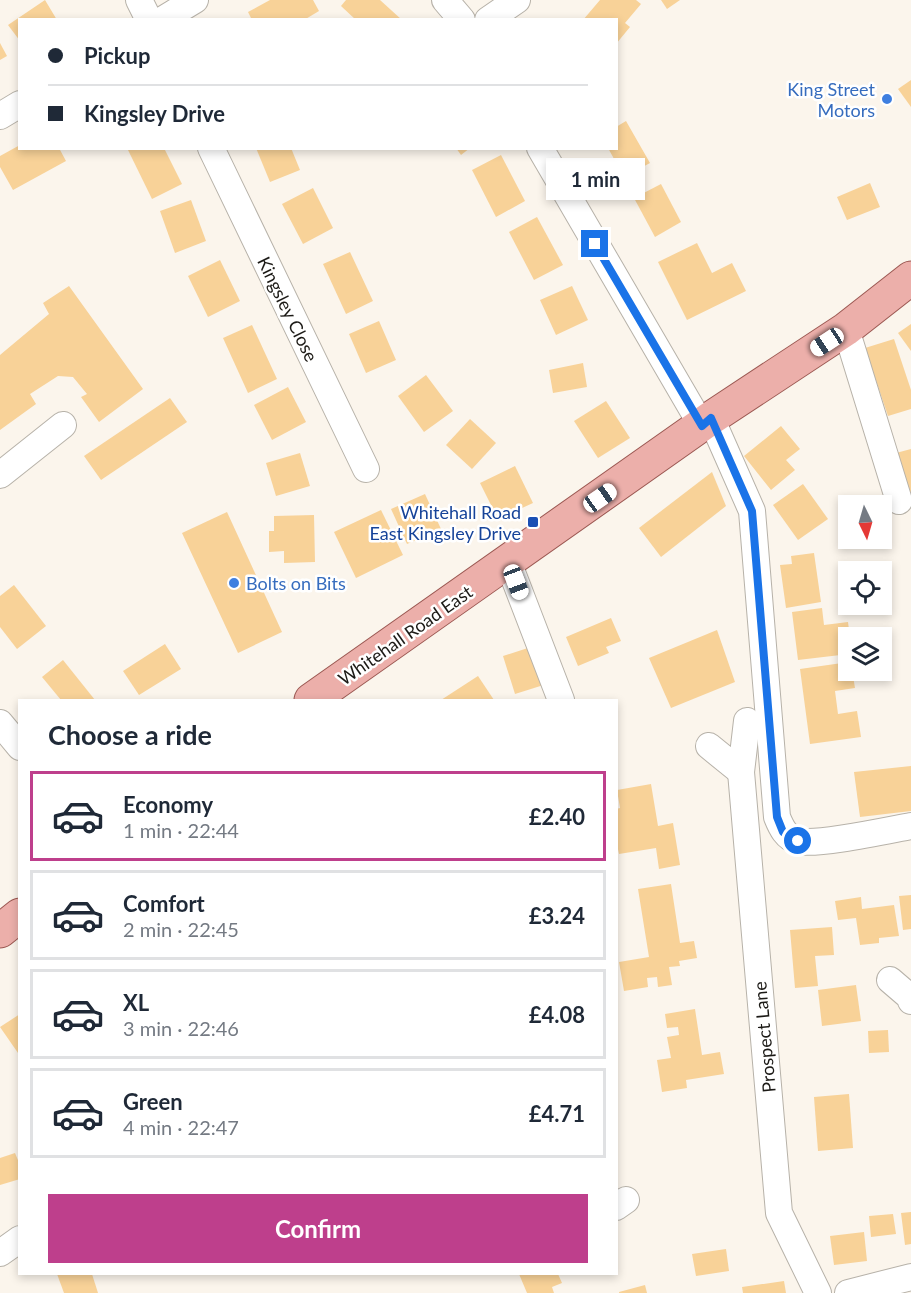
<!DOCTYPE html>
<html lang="en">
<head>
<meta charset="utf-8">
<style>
	body { margin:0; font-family:Lato,sans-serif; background:#f6f6f7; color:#1f2937; height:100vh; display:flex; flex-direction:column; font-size:22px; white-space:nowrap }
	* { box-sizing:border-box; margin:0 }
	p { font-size:20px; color:#747a83 }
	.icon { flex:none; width:33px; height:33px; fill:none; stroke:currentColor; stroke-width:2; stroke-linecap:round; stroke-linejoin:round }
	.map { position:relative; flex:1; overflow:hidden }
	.drawer { position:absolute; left:18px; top:699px; width:600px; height:576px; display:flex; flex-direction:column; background:#fff; border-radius:0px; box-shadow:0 3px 9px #0003 }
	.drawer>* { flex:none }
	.guide { position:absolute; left:18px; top:18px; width:600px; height:132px; border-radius:0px; box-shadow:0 3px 9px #0003; display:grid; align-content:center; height:132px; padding:0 30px; background:#fff }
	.needle { width:39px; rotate:175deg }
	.buttons { position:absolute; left:838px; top:495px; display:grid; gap:12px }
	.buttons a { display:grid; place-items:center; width:54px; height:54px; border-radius:0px; background:#fff; box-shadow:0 3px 9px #0003; font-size:30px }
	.end { position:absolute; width:27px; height:27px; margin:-14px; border:8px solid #1a73e8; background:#fff; box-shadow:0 0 0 3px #fff }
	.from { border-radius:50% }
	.bubble { position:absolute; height:42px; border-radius:0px; background:#fff; box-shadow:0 3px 9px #0003; font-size:20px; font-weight:700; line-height:42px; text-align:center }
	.car { position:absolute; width:18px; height:36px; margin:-18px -9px; border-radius:8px; box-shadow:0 0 4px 2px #0007; background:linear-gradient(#fff 24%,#345 0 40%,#fff 0 76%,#345 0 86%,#fff 0) }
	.guide b { display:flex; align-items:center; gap:21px; height:57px; font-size:22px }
	.guide b+b { border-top:2px solid #e0e1e3 }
	.guide i { width:15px; height:15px; background:#1f2937 }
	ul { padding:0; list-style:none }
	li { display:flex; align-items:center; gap:18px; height:90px; margin:0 12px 9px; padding:0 18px; border:3px solid #e0e1e3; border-radius:0px }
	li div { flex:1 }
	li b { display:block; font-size:22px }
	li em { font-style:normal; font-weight:700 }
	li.current { border-color:#be3f8c }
	li>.icon { width:54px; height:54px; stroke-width:1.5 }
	h2 { padding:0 30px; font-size:27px; line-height:72px }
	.action { display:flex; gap:12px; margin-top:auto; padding:12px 30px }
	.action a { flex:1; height:69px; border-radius:0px; background:#be3f8c; color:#fff; font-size:24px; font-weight:700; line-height:69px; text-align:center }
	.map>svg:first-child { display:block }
	.building { fill:#f8d298 }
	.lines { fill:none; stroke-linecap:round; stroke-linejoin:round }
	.minor-casing { stroke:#b7b2a9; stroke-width:28 }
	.major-casing { stroke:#9b5852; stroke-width:35 }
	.minor { stroke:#fff; stroke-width:26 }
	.major { stroke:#ecafaa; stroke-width:33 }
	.route { stroke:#1a73e8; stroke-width:8 }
	.shop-dot { fill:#3f7fe0; stroke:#fff; stroke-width:2 }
	.transit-dot { fill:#1a4fb4; stroke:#fff; stroke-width:2 }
	.labels { text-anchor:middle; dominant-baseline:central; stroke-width:5; stroke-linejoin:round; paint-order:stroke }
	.shop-label { font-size:18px; fill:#366cbe; stroke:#fff; text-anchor:end }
	.street-label { font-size:18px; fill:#1c1a16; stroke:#fff }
	.transit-label { font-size:18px; fill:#164399; stroke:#fff; text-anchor:end }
</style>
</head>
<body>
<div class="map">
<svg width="911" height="1293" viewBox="0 0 911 1293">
	<rect width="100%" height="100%" fill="#fbf5ec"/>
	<g class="building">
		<polygon points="45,0 57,20 20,20 20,41 8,25"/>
		<polygon points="270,0 313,0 319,11 304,20 252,20 248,12"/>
		<polygon points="346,0 380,0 402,20 356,20 341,6"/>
		<polygon points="600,0 636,0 641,4 625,23 630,27 616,44 616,20 583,20"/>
		<polygon points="661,0 680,0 667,9"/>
		<polygon points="0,43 7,56 0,60"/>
		<polygon points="911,80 911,107 898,89"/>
		<polygon points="626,121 650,163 624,177 608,148 616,148 616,127"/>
		<polygon points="20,145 20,148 59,148 66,161 13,190 0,167 0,156"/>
		<polygon points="130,148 164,148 182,184 152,199 128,150"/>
		<polygon points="256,148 291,148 300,170 270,182"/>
		<polygon points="456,148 470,148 461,155"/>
		<polygon points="501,155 525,201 496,217 472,170"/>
		<polygon points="870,183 880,207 847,220 837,197"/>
		<polygon points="661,184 681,222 655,237 634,198"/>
		<polygon points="313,188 333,228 303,244 282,204"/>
		<polygon points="191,200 206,241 175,253 160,211"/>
		<polygon points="537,217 563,265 534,280 509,232"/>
		<polygon points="697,243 712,273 732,263 746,291 687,320 658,262"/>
		<polygon points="350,252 373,301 346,314 323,264"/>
		<polygon points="220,260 240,301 208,317 188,276"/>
		<polygon points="69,286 143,389 99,422 81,397 87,394 73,377 58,376 30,394 36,404 0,430 0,355 49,314 43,303"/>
		<polygon points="572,286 588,320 556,335 540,300"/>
		<polygon points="379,321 396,360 366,373 349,334"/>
		<polygon points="911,324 911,351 898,333"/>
		<polygon points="252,325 277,379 248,393 223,338"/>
		<polygon points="894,339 911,390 911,409 888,416 865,348"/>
		<polygon points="583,363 587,387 553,393 549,370"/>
		<polygon points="426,375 453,411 424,432 398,396"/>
		<polygon points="288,387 306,422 272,440 254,405"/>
		<polygon points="170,398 187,422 101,480 84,456"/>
		<polygon points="606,401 630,438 598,458 574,421"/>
		<polygon points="470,419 496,443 472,469 446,445"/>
		<polygon points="781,426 800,449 786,460 795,470 771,490 744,456"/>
		<polygon points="911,449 911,498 896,453"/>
		<polygon points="300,453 310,486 276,496 266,463"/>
		<polygon points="515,466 533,503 498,519 480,483"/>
		<polygon points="712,472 726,506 661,557 639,528"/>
		<polygon points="803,484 828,519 798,540 773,505"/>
		<polygon points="425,494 441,529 407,544 391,509"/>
		<polygon points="381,510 403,555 356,578 334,532"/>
		<polygon points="227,512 282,632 238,653 182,533"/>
		<polygon points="314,515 315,562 284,563 284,551 269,552 269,531 274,531 274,516"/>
		<polygon points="814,553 821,602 786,608 780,565 792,564 791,556"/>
		<polygon points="14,585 46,626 17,649 0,627 0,596"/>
		<polygon points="822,608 824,625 848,622 850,638 849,654 798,660 792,612"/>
		<polygon points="611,618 621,641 606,647 609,653 578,666 566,637"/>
		<polygon points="717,630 735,682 671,708 649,658"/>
		<polygon points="165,644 181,669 139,695 123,671"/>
		<polygon points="537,645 550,683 515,694 503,656"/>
		<polygon points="63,660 95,700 61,700 42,677"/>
		<polygon points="849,662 849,670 852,670 855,688 835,691 838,714 857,711 861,737 810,744 800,669"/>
		<polygon points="478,676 494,700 441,700"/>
		<polygon points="911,766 911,811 860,817 854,772"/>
		<polygon points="651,784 658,826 673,823 680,865 659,869 656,848 619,854 616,839 616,809 620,808 617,790"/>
		<polygon points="671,884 680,943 694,941 697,958 679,961 680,966 669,967 672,985 658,987 657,977 647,978 648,987 624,991 619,962 649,957 638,889"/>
		<polygon points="911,895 911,929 903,930 899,896"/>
		<polygon points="861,897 862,909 894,905 899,936 879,938 879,943 860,945 856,918 838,920 835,901"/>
		<polygon points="832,927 834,955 815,956 818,986 795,988 790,930"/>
		<polygon points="856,985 861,1021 822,1026 818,990"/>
		<polygon points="695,1009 702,1055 720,1052 724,1074 686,1080 687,1088 662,1092 657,1060 671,1058 667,1037 679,1035 678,1027 667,1028 665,1014"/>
		<polygon points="20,1014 20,1052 18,1053 0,1027"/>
		<polygon points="888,1030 889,1052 869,1053 868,1031"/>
		<polygon points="849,1094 853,1148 818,1151 814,1097"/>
		<polygon points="15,1153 20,1165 20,1179 0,1185 0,1158"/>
		<polygon points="911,1212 911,1244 905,1245 901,1213"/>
		<polygon points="893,1214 896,1234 871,1237 869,1216"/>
		<polygon points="864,1232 867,1261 834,1265 830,1236"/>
		<polygon points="726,1249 729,1271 696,1276 692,1254"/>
		<polygon points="57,1274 92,1274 98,1293 64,1293"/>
		<polygon points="519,1274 558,1274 562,1283 552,1287 554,1293 527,1293"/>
		<polygon points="784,1281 786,1293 743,1293 742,1287"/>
		<polygon points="645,1285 647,1293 619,1293 619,1292"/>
	</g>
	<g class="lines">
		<defs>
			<g id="minor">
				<polyline points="139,0 149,20"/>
				<polyline points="445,0 462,20"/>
				<polyline points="162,20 195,0"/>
				<polyline points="488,20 517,0"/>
				<polyline points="0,116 20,104"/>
				<polyline points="211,148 366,469"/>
				<polyline points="540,148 702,426"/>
				<polyline points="846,329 899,501"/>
				<path d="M711,418L752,511L777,817C781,827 786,838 798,841C816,846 889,830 911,826"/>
				<polyline points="0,475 63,425"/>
				<polyline points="508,562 561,700"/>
				<polyline points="747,721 741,772 779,1213 818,1293"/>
				<polyline points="0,723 20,747"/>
				<polyline points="709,746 741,772"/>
				<polyline points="890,980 911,998 911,1001"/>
				<polyline points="616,1207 626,1200"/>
				<polyline points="0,1253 20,1239"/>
				<polyline points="848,1293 911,1277"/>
			</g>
			<g id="major">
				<polyline points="311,700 711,418 846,329 911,278"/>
				<polyline points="0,931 20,915"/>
			</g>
		</defs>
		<use href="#minor" class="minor-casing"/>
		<use href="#major" class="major-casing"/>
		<use href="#minor" class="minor"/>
		<use href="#major" class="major"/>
	</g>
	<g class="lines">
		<polyline class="route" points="595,244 702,426 711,418 752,511 777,817 783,832 798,841"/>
	</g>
	<g class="shop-dot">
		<circle cx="887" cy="99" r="6"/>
		<circle cx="234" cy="583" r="6"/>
	</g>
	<rect class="transit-dot" x="527" y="516" width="12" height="12" rx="3"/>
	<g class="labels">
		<g class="shop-label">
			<text x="875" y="89">King Street<tspan x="875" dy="21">Motors</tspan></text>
			<text x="246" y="583" text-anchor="start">Bolts on Bits</text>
		</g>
		<g class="street-label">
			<text transform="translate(288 309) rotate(64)">Kingsley Close</text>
			<text transform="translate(405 635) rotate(-35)">Whitehall Road East</text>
			<text transform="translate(764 1037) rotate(-95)">Prospect Lane</text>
		</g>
		<g class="transit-label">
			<text x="521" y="512">Whitehall Road<tspan x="521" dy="21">East Kingsley Drive</tspan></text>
		</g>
	</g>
</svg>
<div class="buttons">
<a><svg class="needle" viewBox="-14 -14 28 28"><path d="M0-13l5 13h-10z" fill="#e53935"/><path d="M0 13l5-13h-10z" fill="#747a83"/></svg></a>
<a><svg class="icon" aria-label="locate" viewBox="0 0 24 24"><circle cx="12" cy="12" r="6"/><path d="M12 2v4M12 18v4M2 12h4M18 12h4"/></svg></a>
<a><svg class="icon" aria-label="layers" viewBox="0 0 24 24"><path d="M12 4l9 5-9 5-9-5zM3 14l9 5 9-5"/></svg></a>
</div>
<i class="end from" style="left:798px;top:841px"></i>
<i class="end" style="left:595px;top:244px"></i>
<div class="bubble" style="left:546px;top:158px;width:99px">1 min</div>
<i class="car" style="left:827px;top:342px;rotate:237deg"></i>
<i class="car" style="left:600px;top:498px;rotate:55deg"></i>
<i class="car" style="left:516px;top:582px;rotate:159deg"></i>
<div class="guide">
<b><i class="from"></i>Pickup</b>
<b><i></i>Kingsley Drive</b>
</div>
<section class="drawer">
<h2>Choose a ride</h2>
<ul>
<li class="current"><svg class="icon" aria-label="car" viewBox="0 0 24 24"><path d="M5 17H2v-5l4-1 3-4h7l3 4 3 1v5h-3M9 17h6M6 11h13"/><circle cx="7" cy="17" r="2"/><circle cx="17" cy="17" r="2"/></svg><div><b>Economy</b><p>1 min · 22:44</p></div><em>£2.40</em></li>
<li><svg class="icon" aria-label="car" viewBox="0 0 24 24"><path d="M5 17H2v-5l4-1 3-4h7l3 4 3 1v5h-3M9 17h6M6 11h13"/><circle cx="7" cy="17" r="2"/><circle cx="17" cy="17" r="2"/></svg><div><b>Comfort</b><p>2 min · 22:45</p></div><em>£3.24</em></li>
<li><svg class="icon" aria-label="car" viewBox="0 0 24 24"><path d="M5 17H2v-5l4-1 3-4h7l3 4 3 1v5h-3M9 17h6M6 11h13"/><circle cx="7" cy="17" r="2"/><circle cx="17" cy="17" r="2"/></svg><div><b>XL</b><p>3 min · 22:46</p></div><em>£4.08</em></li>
<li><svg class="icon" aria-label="car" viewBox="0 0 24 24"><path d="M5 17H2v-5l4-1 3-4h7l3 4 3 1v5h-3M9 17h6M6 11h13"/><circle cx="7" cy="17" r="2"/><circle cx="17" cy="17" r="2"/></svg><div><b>Green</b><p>4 min · 22:47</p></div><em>£4.71</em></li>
</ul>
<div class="action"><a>Confirm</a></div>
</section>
</div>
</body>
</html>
